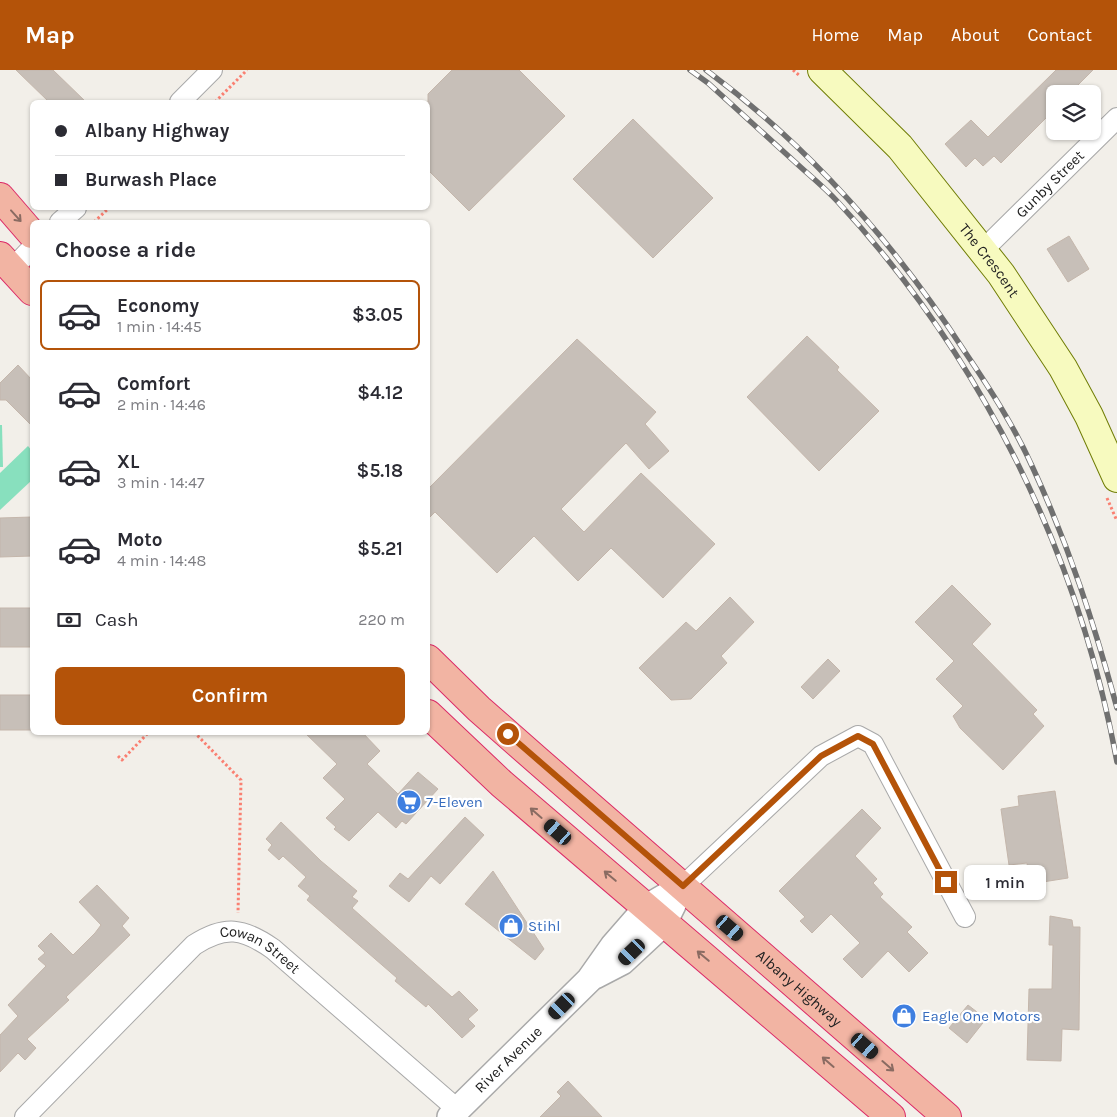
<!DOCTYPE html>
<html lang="en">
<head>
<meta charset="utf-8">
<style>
	body { margin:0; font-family:Karla,sans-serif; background:#f2f2f3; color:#2b2b33; height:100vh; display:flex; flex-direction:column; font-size:19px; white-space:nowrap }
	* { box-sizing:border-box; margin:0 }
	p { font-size:16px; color:#7c7c81 }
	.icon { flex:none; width:28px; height:28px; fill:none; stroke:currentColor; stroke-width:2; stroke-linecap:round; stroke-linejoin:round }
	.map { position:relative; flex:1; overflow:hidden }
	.drawer { position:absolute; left:30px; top:150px; width:400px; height:515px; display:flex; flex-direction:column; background:#fff; border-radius:8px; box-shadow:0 1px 4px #0004 }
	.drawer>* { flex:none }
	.hud { position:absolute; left:30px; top:30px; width:400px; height:110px; border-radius:8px; box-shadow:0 1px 4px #0004; display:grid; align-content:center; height:110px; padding:0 25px; background:#fff }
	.buttons { position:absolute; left:1046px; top:15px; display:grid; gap:10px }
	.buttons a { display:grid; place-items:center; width:55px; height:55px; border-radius:8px; background:#fff; box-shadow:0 1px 4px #0004; font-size:25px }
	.end { position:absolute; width:22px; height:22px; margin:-11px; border:6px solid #b45309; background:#fff; box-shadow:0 0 0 2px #fff }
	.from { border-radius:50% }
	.bubble { position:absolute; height:35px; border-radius:8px; background:#fff; box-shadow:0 1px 4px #0004; font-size:16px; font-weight:600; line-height:35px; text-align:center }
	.car { position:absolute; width:15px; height:30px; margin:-15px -8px; border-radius:6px; box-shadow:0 0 4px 1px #0007; background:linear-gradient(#222 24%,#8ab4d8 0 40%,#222 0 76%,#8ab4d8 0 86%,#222 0) }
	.hud b { display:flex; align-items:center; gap:18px; height:48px; font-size:19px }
	.hud b+b { border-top:1px solid #e1e1e2 }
	.hud i { width:12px; height:12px; background:#2b2b33 }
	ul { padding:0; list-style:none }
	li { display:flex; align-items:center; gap:15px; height:70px; margin:0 10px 8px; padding:0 15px; border:2px solid transparent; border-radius:8px }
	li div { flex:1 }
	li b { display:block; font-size:19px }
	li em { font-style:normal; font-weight:600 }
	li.active { border-color:#b45309 }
	li>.icon { width:45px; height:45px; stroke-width:1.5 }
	h2 { padding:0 25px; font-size:22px; line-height:60px }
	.pay { display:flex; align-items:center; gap:12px; height:55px; padding:0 25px; font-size:19px }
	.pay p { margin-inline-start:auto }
	.primary-button { display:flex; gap:10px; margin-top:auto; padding:10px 25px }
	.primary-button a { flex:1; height:58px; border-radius:8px; background:#b45309; color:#fff; font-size:20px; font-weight:600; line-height:58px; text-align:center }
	header { display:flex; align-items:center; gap:30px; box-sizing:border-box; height:70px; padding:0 25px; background:#b45309; color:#fff }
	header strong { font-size:24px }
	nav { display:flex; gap:28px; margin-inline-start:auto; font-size:18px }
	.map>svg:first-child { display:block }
	.pitch { fill:#88e0be }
	.building { fill:#c7bfb8; stroke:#c4b6ab }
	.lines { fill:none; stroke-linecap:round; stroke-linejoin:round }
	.minor-casing { stroke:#a9a9a9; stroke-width:22 }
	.tertiary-casing { stroke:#a9a9a9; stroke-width:28 }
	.secondary-casing { stroke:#707d05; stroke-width:30 }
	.trunk-casing { stroke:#dc2a67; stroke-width:30 }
	.path { stroke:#fa8072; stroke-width:3; stroke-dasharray:2.5 2.5; stroke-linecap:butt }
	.minor { stroke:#fff; stroke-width:20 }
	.tertiary { stroke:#fff; stroke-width:25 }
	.secondary { stroke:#f7fabf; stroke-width:28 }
	.trunk { stroke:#f2b4a3; stroke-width:28 }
	.rail-casing { stroke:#707070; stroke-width:5.5 }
	.rail { stroke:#fff; stroke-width:4; stroke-dasharray:11; stroke-linecap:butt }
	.oneway { stroke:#8a6b62 }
	.route { stroke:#b45309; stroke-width:6 }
	.labels { text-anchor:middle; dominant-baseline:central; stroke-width:4.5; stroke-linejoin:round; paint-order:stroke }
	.street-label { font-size:15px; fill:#222; stroke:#fff }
	.shop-label { font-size:15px; fill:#366cbe; stroke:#fff; text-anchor:start }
</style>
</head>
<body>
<header>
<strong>Map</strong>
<nav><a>Home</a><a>Map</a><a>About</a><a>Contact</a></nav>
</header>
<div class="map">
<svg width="1117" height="1047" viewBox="0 0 1117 1047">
	<rect width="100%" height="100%" fill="#f2efe9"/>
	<g class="pitch">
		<polygon points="0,355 2,355 3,397 0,397"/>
		<polygon points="28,376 32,381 32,410 0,440 0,403"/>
	</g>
	<g class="building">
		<polygon points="16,0 53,0 86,32 49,32"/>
		<polygon points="452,0 519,0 565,46 469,141 428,100 428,24"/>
		<polygon points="1056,0 1093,0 1069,24 1055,24 1055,39 1001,93 994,86 983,96 975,88 966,97 945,74 971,50 988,67"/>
		<polygon points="633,49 713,128 653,188 573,109"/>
		<polygon points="1069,166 1089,199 1068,212 1047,179"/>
		<polygon points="807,266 839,297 837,300 879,341 819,401 747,327"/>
		<polygon points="577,269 656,342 645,354 669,381 649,399 626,373 561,439 584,462 641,403 715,474 663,528 611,478 578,511 534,466 497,503 435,442 428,449 428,419"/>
		<polygon points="18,295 32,310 32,356 6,330 0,330 0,313"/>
		<polygon points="32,447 32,486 0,487 0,448"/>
		<polygon points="952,515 991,554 972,574 1037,640 1033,644 1044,656 1003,700 960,658 953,646 963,636 936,609 954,591 915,552"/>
		<polygon points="730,527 754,552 721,586 727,593 691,629 671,630 639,598 686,552 696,561"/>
		<rect x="0" y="538" width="32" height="39"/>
		<polygon points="828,589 840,601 813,629 801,617"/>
		<rect x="0" y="625" width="32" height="35"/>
		<polygon points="304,662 362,662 380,681 367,694 398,724 418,702 438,719 406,754 402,751 396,758 378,742 349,771 334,759 336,757 326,748 345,729 323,708 337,694"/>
		<polygon points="1055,721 1068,808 1030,814 1027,793 1009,795 1001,739 1019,736 1018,726"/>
		<polygon points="862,739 881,758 855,786 877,809 873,813 883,824 880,827 912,857 907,862 928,883 909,902 888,881 862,908 843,889 860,873 831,844 812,863 800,851 805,847 779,821"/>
		<polygon points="465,747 484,765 440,814 431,806 409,832 389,816 400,803 408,809"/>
		<polygon points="281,752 321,791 357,821 352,827 358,831 352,838 452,927 459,921 478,940 468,949 475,956 462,968 428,934 426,937 395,911 397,908 307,830 310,826 298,816 306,807 283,786 279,790 268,780 272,775 266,769"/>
		<polygon points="493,801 544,879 535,890 465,834"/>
		<polygon points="97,815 129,848 122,856 130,865 66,927 69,930 27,969 36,978 25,990 18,983 0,1002 0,965 18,946 8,935 46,896 38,889 45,883 38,876 51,863 73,885 95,863 101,855 79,832"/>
		<polygon points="1050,846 1072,850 1073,857 1080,857 1079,960 1062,959 1061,991 1027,990 1029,919 1052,919 1053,875 1049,875"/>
		<polygon points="968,935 986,949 967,973 949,958"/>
		<polygon points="568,1011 602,1047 540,1047 561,1026 557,1022"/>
	</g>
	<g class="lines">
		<defs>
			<g id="minor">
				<polyline points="180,32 212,0"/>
				<polyline points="60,152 76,138"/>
				<path id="s1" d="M983,180L1117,48"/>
				<polyline points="13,198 32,178"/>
				<polyline points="683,816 821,686 858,666 873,674 965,847"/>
				<path id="s2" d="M25,1047L194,875C225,855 243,858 273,879L457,1039"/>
			</g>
			<g id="tertiary">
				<polyline points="595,906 622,892 664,853 673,835"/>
				<path id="s3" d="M450,1047L589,910L613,876L647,837L683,816"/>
			</g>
			<g id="secondary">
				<path id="s4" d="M822,0L900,77L1001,204L1063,298L1089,346L1117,408"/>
			</g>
			<g id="trunk">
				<polyline points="0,127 32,164"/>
				<polyline points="0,186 32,221"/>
				<path id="s5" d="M428,589L479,639L537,690L947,1047"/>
				<polyline points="428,644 502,714 891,1047"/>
			</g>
		</defs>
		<use href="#minor" class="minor-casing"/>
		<use href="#tertiary" class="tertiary-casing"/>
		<use href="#secondary" class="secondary-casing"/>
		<use href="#trunk" class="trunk-casing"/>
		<g class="path">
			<polyline points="793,0 800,6"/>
			<polyline points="215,32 247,0"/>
			<polyline points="94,152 109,138"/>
			<polyline points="1107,428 1117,451"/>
			<polyline points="194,662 241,710 238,843"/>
			<polyline points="118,686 122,690 149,662"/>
		</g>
		<use href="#minor" class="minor"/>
		<use href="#tertiary" class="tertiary"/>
		<use href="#secondary" class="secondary"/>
		<use href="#trunk" class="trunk"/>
		<defs>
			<g id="rail">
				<path d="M690,0L708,13C737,39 766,66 795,92C809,105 824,117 837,131C981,286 1079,484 1117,692"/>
				<path d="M706,0C810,77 895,174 965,282C990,319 1014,356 1032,396C1069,476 1094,553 1117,638"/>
			</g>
		</defs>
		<use href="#rail" class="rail-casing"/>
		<use href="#rail" class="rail"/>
	</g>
	<defs><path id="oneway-shaft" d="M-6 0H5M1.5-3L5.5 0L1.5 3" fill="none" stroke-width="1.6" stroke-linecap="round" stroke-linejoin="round" transform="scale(1.25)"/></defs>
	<g class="oneway">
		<use href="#oneway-shaft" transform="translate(16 146) rotate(48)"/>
		<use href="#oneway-shaft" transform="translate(536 743) rotate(-139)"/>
		<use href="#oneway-shaft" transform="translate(610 806) rotate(-140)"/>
		<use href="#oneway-shaft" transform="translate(703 886) rotate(-140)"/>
		<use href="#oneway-shaft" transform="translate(828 992) rotate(-139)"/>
		<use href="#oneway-shaft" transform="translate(888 996) rotate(41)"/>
	</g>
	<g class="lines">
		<polyline class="route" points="508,664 683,816 821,686 858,666 873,674 946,812"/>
	</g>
	<defs>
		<symbol id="supermarket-disc" viewBox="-11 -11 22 22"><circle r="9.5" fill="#3f7fe0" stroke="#fff"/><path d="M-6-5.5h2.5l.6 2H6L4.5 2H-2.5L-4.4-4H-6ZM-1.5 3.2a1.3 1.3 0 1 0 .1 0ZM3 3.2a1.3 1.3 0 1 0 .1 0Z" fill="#fff"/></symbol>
		<symbol id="shop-disc" viewBox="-11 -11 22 22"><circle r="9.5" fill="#3f7fe0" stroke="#fff"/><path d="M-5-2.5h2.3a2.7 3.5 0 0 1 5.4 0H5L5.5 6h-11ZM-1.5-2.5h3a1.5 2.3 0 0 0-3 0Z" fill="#fff"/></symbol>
	</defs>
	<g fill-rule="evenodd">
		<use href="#supermarket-disc" x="395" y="718" width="28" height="28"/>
		<use href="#shop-disc" x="497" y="842" width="28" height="28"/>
		<use href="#shop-disc" x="890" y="932" width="28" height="28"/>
	</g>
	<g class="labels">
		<g class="street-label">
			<text stroke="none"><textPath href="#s1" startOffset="94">Gunby Street</textPath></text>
			<text stroke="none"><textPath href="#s4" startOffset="254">The Crescent</textPath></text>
			<text stroke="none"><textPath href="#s2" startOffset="315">Cowan Street</textPath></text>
			<text stroke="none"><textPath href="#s5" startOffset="496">Albany Highway</textPath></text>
			<text stroke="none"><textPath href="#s3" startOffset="82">River Avenue</textPath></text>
		</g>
		<g class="shop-label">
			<text x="426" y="732">7-Eleven</text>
			<text x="528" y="856">Stihl</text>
			<text x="922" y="946">Eagle One Motors</text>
		</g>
	</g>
</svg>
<div class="buttons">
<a><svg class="icon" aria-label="layers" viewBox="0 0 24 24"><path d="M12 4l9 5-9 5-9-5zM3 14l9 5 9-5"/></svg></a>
</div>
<i class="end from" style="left:508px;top:664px"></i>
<i class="end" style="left:946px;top:812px"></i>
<div class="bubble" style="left:964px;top:795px;width:82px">1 min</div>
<i class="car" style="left:558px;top:762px;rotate:311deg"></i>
<i class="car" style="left:730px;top:858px;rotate:131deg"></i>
<i class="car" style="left:632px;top:882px;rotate:226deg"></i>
<i class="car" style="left:562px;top:936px;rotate:225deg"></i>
<i class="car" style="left:865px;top:976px;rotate:131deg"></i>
<div class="hud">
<b><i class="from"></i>Albany Highway</b>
<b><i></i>Burwash Place</b>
</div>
<section class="drawer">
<h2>Choose a ride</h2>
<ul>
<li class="active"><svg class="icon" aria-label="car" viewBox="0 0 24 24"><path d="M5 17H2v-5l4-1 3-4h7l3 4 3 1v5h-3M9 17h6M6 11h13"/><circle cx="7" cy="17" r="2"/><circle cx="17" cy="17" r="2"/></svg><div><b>Economy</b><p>1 min · 14:45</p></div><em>$3.05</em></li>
<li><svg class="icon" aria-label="car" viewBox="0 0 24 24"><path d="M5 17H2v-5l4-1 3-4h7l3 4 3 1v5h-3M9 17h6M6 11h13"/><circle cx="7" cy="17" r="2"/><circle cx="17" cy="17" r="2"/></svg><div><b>Comfort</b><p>2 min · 14:46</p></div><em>$4.12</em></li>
<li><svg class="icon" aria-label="car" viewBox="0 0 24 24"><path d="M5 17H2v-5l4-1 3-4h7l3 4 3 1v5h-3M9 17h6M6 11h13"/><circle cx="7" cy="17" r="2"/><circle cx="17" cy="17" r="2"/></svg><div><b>XL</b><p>3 min · 14:47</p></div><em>$5.18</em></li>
<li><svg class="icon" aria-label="car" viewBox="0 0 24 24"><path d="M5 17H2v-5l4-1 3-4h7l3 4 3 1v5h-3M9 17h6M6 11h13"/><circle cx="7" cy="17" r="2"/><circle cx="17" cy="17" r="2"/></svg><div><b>Moto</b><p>4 min · 14:48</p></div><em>$5.21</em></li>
</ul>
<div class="pay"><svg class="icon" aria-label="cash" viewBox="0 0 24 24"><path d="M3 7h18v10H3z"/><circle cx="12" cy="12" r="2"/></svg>Cash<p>220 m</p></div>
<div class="primary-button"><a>Confirm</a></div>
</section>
</div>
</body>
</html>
